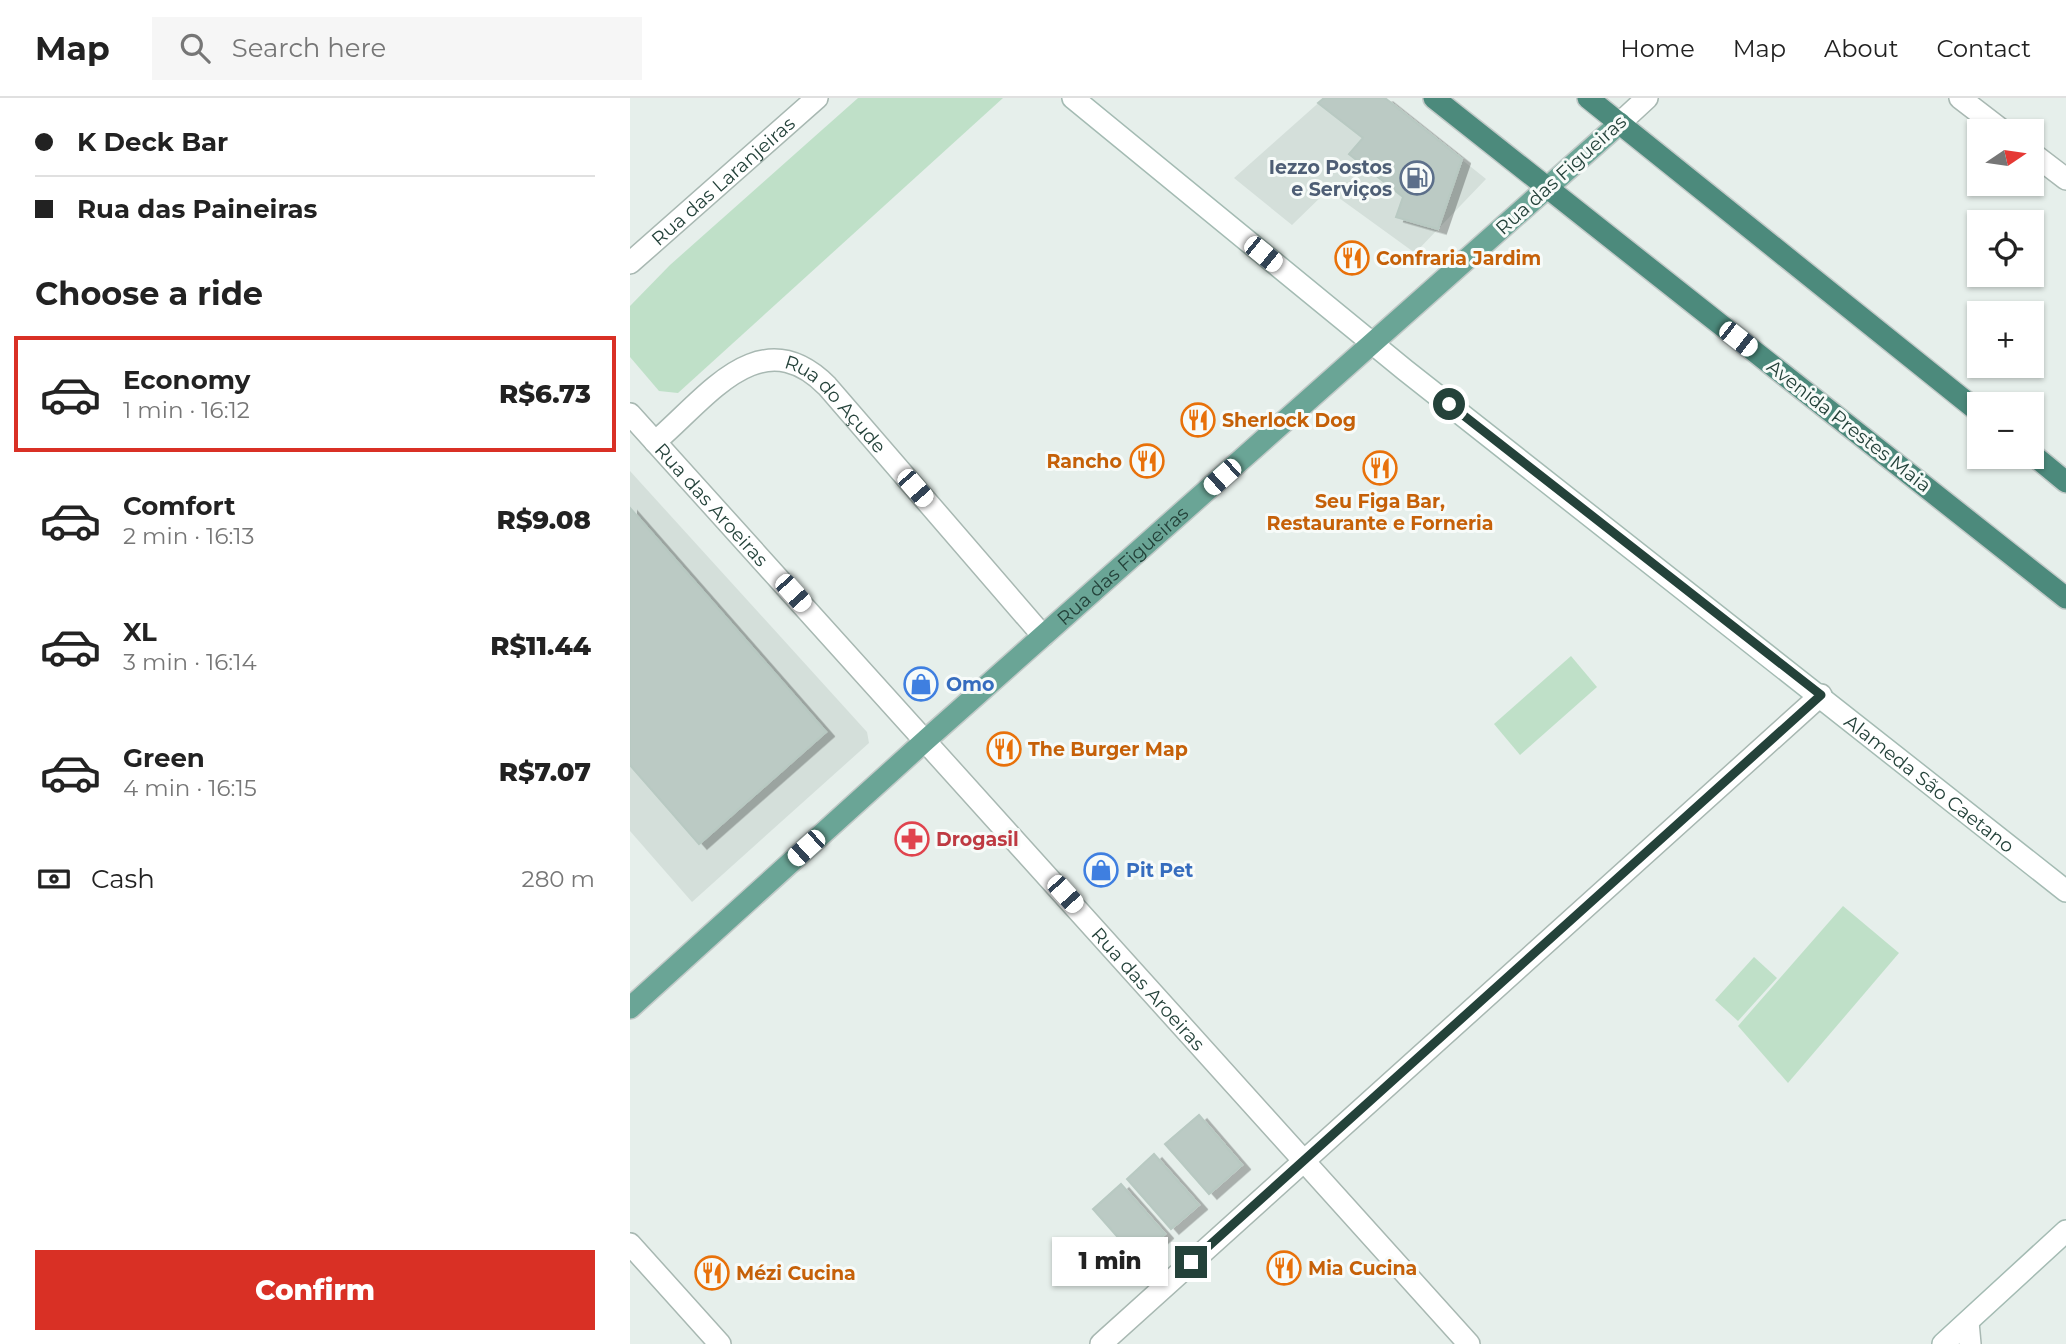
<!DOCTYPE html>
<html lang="en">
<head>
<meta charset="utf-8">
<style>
	body { margin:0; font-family:Montserrat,sans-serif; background:#f6f6f6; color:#222; height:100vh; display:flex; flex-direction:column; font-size:26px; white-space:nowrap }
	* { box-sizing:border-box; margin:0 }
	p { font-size:23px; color:#767676 }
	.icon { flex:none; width:38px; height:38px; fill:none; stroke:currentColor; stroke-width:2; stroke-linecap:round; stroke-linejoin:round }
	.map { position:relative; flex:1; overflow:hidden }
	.panel { display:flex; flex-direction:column; background:#fff; width:630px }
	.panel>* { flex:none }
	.guide { display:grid; align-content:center; height:154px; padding:0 35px; background:#fff }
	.needle { width:46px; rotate:77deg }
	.controls { position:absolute; left:1337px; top:21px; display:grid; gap:14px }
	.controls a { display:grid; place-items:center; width:77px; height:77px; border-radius:0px; background:#fff; box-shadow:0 2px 5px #0004; font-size:35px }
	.end { position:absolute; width:32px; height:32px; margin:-16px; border:9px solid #24423a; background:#fff; box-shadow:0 0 0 4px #fff }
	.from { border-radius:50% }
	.bubble { position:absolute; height:49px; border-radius:0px; background:#fff; box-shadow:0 2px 5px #0004; font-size:23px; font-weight:800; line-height:49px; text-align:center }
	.car { position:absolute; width:21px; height:42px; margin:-21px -10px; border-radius:9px; box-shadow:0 0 5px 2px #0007; background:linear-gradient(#fff 24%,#345 0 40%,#fff 0 76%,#345 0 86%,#fff 0) }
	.guide b { display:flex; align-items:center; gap:24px; height:66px; font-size:26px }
	.guide b+b { border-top:2px solid #e0e0e0 }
	.guide i { width:18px; height:18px; background:#222 }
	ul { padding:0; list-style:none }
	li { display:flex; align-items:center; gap:21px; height:116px; margin:0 14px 10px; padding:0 21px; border:4px solid transparent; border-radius:0px }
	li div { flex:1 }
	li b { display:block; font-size:26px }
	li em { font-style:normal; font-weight:800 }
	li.active { border-color:#d93025 }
	li>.icon { width:63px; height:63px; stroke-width:1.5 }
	h2 { padding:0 35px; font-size:32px; line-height:84px }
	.pay { display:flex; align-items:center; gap:18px; height:77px; padding:0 35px; font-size:26px }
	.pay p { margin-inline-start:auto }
	.cta { display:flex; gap:14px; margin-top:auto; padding:14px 35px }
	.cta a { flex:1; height:80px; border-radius:0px; background:#d93025; color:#fff; font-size:28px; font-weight:800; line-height:80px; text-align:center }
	header { display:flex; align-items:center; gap:42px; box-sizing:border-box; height:98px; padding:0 35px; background:#fff; border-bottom:2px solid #e0e0e0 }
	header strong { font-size:33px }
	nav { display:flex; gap:38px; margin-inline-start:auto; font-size:24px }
	.search { width:490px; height:63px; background:#f6f6f6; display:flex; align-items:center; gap:18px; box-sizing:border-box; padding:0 24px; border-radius:0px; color:#767676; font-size:26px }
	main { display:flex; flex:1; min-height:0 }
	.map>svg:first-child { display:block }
	.built { fill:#d4dfda }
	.green { fill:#bfe0c8 }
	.building { fill:#bbcac4; stroke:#b8c9c2; stroke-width:2; filter:url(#shadow) }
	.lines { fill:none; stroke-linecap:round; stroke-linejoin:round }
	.minor-casing { stroke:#a8b8b2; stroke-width:24 }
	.tertiary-casing { stroke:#a8b8b2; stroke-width:24 }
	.secondary-casing { stroke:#a4bbb3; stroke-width:24 }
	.primary-casing { stroke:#c2cac8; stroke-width:24 }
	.trunk-casing { stroke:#c2cac8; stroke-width:24 }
	.minor { stroke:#fff; stroke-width:21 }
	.tertiary { stroke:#fff; stroke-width:21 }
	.secondary { stroke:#fff; stroke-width:21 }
	.primary { stroke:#6aa596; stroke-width:21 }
	.trunk { stroke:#4c8a7c; stroke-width:21 }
	.route { stroke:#24423a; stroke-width:9 }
	.labels { text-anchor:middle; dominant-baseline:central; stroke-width:6; stroke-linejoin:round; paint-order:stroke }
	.service-label { font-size:19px; font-weight:bold; fill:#4e5e75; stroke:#f7fbf9; text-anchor:end }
	.street-label { font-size:19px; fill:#24423a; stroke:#f7fbf9 }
	.food-label { font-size:19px; font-weight:bold; fill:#c56008; stroke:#f7fbf9; text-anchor:start }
	.shop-label { font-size:19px; font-weight:bold; fill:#366cbe; stroke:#f7fbf9; text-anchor:start }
	.health-label { font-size:19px; font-weight:bold; fill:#be3a42; stroke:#f7fbf9; text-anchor:start }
</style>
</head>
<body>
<header>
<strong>Map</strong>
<div class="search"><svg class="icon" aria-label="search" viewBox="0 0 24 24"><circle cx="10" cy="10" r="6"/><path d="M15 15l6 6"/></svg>Search here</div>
<nav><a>Home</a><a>Map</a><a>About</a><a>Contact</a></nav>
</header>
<main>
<section class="panel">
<div class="guide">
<b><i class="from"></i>K Deck Bar</b>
<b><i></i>Rua das Paineiras</b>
</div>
<h2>Choose a ride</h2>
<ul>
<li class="active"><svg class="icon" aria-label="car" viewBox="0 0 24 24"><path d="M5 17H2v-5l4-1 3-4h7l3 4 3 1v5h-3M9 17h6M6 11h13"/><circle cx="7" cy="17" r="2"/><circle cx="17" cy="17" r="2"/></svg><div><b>Economy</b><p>1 min · 16:12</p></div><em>R$6.73</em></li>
<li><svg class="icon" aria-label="car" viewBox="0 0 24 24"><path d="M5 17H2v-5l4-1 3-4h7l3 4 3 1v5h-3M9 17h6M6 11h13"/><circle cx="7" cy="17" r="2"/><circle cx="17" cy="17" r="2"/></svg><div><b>Comfort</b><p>2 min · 16:13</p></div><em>R$9.08</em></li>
<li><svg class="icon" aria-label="car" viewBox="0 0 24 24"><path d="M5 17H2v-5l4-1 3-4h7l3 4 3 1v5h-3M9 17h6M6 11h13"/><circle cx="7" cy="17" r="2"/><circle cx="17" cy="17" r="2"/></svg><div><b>XL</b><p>3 min · 16:14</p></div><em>R$11.44</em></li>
<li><svg class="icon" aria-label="car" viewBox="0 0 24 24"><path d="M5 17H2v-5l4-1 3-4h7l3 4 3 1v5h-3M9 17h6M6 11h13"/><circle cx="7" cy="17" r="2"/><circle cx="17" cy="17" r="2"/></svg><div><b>Green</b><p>4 min · 16:15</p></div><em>R$7.07</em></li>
</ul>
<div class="pay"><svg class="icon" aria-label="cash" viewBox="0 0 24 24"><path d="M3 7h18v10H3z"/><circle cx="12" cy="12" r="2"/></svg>Cash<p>280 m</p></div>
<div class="cta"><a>Confirm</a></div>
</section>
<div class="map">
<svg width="1436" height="1246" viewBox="0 0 1436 1246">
	<defs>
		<filter id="shadow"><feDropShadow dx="8" dy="4.5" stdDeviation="0" flood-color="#0004"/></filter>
	</defs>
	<rect width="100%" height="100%" fill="#e6efeb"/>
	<g class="built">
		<polygon points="694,0 755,0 856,81 785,155 698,92 662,127 604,80"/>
		<polygon points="0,373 237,634 239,645 62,804 0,733"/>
	</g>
	<g class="green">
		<polygon points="228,0 373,0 48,295 29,293 0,259 0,208 40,167"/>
		<polygon points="941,558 967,589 890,657 864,626"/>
		<polygon points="1213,808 1269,855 1158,985 1108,928"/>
		<polygon points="1124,859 1147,880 1108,923 1085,902"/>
	</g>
	<g class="building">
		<polygon points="694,0 755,0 832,61 808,131 766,119 773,99 719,56 733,40 688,5"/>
		<polygon points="0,410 196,634 69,746 0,667"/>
		<polygon points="569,1017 612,1067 579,1096 535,1046"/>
		<polygon points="524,1056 569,1107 541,1131 497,1081"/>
		<polygon points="491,1086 535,1136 507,1161 463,1111"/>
	</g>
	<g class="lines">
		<defs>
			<g id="minor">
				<path id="s1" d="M0,165L187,0"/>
				<path id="s2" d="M0,316L839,1246"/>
				<path id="s3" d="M25,344C77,300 130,221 197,288L413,538"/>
				<polyline points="0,1146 90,1246"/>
				<polyline points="1338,1224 1340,1246"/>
				<polyline points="471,1246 1191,597"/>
			</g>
			<g id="tertiary">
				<polyline points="1330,0 1373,33"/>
				<polyline points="990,25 1017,0"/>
				<polyline points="1402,55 1436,81"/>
			</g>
			<g id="secondary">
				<path id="s4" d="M443,0L775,272L1436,793"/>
				<polyline points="1313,1246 1436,1133"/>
			</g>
			<g id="primary">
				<path id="s5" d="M0,910L297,641L990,25"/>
			</g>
			<g id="trunk">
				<polyline points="804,0 1436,500"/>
				<polyline points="958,0 1349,314"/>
				<polyline points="1402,356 1436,384"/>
			</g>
		</defs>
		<use href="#minor" class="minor-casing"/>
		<use href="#tertiary" class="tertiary-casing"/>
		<use href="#secondary" class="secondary-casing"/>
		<use href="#primary" class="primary-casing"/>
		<use href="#trunk" class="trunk-casing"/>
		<use href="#minor" class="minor"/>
		<use href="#tertiary" class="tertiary"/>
		<use href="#secondary" class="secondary"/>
		<use href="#primary" class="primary"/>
		<use href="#trunk" class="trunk"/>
	</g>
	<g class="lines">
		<polyline class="route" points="561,1164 1191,597 819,306"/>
	</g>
	<defs>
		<symbol id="fuel-ring" viewBox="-11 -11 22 22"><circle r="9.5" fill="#f7fbf9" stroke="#5c6f8a" stroke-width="1.5"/><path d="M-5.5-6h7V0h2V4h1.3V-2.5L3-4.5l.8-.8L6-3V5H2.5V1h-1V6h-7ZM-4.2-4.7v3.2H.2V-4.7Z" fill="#5c6f8a"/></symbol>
		<symbol id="restaurant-ring" viewBox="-11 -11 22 22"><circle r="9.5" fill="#f7fbf9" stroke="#e8710a" stroke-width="1.5"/><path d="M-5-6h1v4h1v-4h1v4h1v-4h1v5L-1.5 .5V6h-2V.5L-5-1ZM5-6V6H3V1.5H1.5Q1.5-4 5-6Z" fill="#e8710a"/></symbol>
		<symbol id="shop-ring" viewBox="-11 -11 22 22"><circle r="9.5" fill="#f7fbf9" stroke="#3f7fe0" stroke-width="1.5"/><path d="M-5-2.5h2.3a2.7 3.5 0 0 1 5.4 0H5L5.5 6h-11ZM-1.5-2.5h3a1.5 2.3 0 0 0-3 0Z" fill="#3f7fe0"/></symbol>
		<symbol id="pharmacy-ring" viewBox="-11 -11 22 22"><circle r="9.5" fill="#f7fbf9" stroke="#e0444e" stroke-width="1.5"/><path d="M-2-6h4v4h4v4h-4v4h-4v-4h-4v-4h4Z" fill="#e0444e"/></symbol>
	</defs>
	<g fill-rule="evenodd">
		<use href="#fuel-ring" x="768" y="61" width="38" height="38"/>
		<use href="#restaurant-ring" x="703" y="141" width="38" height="38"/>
		<use href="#restaurant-ring" x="549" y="303" width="38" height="38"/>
		<use href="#restaurant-ring" x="498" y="344" width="38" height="38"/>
		<use href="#restaurant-ring" x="731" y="351" width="38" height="38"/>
		<use href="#shop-ring" x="272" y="567" width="38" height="38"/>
		<use href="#restaurant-ring" x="355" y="632" width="38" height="38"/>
		<use href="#pharmacy-ring" x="263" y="722" width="38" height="38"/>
		<use href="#shop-ring" x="452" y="753" width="38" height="38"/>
		<use href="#restaurant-ring" x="635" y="1151" width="38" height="38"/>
		<use href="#restaurant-ring" x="63" y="1156" width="38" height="38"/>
	</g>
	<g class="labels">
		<g class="service-label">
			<text x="762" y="69">Iezzo Postos<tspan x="762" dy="22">e Serviços</tspan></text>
		</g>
		<g class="street-label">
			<text transform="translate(931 77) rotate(-42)">Rua das Figueiras</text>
			<text stroke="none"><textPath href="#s1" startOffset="124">Rua das Laranjeiras</textPath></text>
			<text stroke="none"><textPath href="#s3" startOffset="226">Rua do Açude</textPath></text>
			<text transform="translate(1219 328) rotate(38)">Avenida Prestes Maia</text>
			<text stroke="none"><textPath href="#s2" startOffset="122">Rua das Aroeiras</textPath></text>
			<text stroke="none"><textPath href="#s5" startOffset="662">Rua das Figueiras</textPath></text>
			<text stroke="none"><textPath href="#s4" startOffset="1097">Alameda São Caetano</textPath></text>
			<text stroke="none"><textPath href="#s2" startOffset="774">Rua das Aroeiras</textPath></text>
		</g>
		<g class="food-label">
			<text x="746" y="160">Confraria Jardim</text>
			<text x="592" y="322">Sherlock Dog</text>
			<text x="492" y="363" text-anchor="end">Rancho</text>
			<text x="750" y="403" text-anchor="middle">Seu Figa Bar,<tspan x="750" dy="22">Restaurante e Forneria</tspan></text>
			<text x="398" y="651">The Burger Map</text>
			<text x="678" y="1170">Mia Cucina</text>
			<text x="106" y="1175">Mézi Cucina</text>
		</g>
		<g class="shop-label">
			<text x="316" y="586">Omo</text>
			<text x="496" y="772">Pit Pet</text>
		</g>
		<g class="health-label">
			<text x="306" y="741">Drogasil</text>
		</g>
	</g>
</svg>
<div class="controls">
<a><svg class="needle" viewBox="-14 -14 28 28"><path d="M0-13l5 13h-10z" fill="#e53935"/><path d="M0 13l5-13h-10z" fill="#767676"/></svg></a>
<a><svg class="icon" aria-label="locate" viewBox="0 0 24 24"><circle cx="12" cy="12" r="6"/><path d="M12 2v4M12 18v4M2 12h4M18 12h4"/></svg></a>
<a>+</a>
<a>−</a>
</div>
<i class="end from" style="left:819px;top:306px"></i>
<i class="end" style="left:561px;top:1164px"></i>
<div class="bubble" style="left:422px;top:1139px;width:116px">1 min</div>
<i class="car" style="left:633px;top:156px;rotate:129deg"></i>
<i class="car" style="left:1108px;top:241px;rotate:128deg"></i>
<i class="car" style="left:592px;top:379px;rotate:228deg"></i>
<i class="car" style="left:285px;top:390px;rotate:139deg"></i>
<i class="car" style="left:163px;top:495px;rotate:138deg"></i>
<i class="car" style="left:176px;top:750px;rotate:228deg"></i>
<i class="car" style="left:435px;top:796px;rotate:138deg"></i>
</div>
</main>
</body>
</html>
